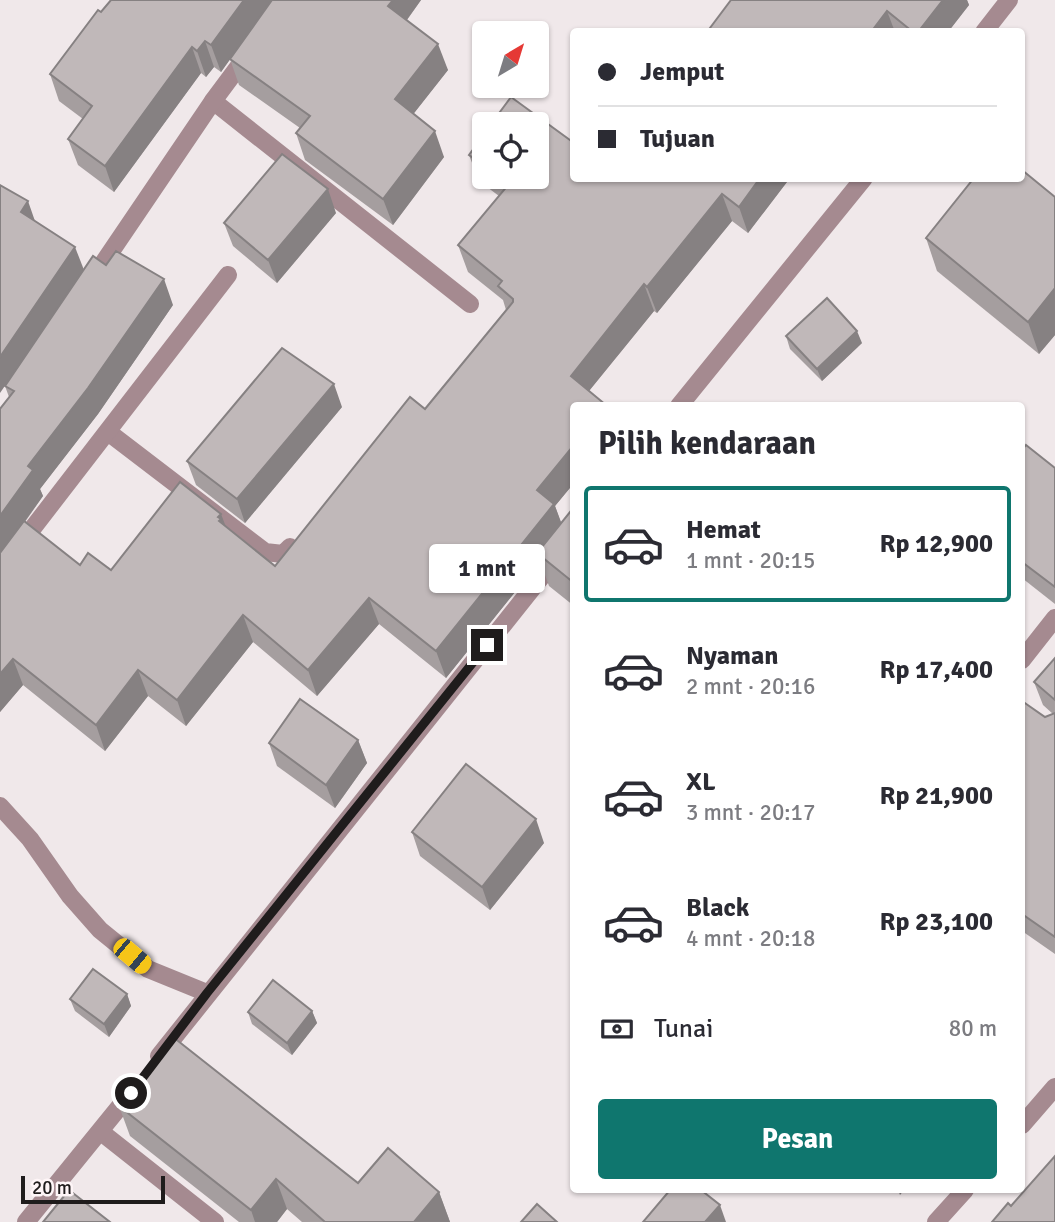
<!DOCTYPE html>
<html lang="id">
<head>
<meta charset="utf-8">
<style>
	body { margin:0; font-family:Signika,sans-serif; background:#f7f7f7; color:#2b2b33; height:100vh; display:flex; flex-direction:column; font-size:26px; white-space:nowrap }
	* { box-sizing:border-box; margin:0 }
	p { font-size:23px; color:#7c7c81 }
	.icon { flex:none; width:38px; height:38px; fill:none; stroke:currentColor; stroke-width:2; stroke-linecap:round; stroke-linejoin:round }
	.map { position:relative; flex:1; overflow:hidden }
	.drawer { position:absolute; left:570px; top:402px; width:455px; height:791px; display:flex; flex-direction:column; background:#fff; border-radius:7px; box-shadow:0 2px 5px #0004 }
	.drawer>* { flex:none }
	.banner { position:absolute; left:570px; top:28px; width:455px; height:154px; border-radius:7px; box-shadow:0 2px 5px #0004; display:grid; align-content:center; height:154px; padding:0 28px; background:#fff }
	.needle { width:46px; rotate:38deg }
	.fabs { position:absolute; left:472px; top:21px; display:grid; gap:14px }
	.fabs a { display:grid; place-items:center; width:77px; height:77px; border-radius:7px; background:#fff; box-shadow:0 2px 5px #0004; font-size:35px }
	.scale { position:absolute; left:21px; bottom:18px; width:144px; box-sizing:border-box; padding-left:7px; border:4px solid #1f1c1c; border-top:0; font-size:19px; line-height:24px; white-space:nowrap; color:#1f1c1c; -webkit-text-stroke:5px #fef5f7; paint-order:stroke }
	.end { position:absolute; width:32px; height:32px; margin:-16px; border:9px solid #1f1c1c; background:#fff; box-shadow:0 0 0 4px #fff }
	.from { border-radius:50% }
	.bubble { position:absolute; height:49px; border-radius:7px; background:#fff; box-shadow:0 2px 5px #0004; font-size:23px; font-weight:700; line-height:49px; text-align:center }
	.car { position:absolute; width:21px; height:42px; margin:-21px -10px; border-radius:9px; box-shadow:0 0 5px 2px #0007; background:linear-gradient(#f5c518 24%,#345 0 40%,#f5c518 0 76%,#345 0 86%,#f5c518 0) }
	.banner b { display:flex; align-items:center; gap:24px; height:66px; font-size:26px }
	.banner b+b { border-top:2px solid #e1e1e2 }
	.banner i { width:18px; height:18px; background:#2b2b33 }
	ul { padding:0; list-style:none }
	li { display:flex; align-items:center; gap:21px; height:116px; margin:0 14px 10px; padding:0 14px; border:4px solid transparent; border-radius:7px }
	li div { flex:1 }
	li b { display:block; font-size:26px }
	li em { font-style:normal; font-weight:700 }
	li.on { border-color:#0f766e }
	li>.icon { width:63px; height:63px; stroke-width:1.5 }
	h2 { padding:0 28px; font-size:32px; line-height:84px }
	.pay { display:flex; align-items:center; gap:18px; height:77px; padding:0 28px; font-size:26px }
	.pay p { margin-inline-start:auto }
	.cta { display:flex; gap:14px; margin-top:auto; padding:14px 28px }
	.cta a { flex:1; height:80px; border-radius:7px; background:#0f766e; color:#fff; font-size:28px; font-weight:700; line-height:80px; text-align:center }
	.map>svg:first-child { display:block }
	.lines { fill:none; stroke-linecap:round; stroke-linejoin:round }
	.street { stroke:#a58a90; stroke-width:18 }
	.wall { fill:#a59e9f }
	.shaded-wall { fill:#868182 }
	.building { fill:#c0b8b9; stroke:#868182; stroke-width:2 }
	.route { stroke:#1f1c1c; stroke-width:9 }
</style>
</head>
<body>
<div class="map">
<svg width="1055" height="1222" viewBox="0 0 1055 1222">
	<rect width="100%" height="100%" fill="#f0e8ea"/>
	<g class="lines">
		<g class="street">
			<polyline points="984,32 1009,0"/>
			<polyline points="213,101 470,304"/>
			<polyline points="91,281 213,101 248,54"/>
			<polyline points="679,406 864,178"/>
			<polyline points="108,432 265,552 283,554 290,547"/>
			<polyline points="0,575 29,533 228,275"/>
			<polyline points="1022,660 1055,618"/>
			<polyline points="0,806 30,839 70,896 100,930 148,969 207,993"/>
			<polyline points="159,1056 574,536"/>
			<polyline points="1022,1125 1055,1087"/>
			<polyline points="101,1132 215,1222"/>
			<polyline points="26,1222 134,1089"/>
			<polyline points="936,1222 965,1190"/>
		</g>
	</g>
	<g class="wall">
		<polygon points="111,0 421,0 407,20 448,70 413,114 444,157 393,225 305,160 296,133 300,128 239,85 230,59 221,72 214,67 206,77 201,73 114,192 78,165 68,139 83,119 59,101 50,74"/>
		<polygon points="731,0 967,0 969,5 948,32 707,32"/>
		<polygon points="485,133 485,177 537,177 574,178 790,178 748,233 732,221 657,313 654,311 589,391 606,406 574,406 574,483 555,506 561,523 574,516 574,606 549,586 540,561 446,678 379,624 317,696 253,642 186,726 148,696 105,751 23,685 0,712 9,397 5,386 173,305 98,414 40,489 43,496 25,522 80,565 111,570 226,526 275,566 425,409 506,310 503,300 468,272 458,245 499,196 479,181 469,155"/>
		<polygon points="1055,197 1055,335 1039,354 937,271 926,238"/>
		<polygon points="336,213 277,283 233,246 224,223"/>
		<polygon points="786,336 862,343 822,381 790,349"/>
		<polygon points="342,407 245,523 196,485 187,461"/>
		<polygon points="1022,450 1055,468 1055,604 1022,578"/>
		<polygon points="1055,658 1055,954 1022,931 1022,701 1045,717 1053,714 1043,705 1034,682"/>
		<polygon points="358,740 367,763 335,808 277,766 269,743"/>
		<polygon points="412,832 544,843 490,910 420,856"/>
		<polygon points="127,994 131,1006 109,1037 75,1011 70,999"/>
		<polygon points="312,1011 317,1023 292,1055 252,1024 248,1012"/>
		<polygon points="119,1106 358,1183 439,1192 450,1222 302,1222 287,1209 277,1222 239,1222 130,1136"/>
	</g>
	<g class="shaded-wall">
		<polygon points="244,0 273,0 221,72 211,45"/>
		<polygon points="393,0 421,0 398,32 388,6"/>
		<polygon points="943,0 967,0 969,5 948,32 918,32"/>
		<polygon points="887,11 895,32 871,32"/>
		<polygon points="205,41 214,67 206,77 197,51"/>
		<polygon points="438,44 448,70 404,126 395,99"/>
		<polygon points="192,47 201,73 114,192 105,166"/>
		<polygon points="435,131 444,157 393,225 383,199"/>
		<polygon points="760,178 790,178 748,233 739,207"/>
		<polygon points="328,189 336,213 277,283 268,260"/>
		<polygon points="722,194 732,221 657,313 647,287"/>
		<polygon points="28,201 36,224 21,212"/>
		<polygon points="75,247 84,270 0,393 0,357"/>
		<polygon points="164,279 173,305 98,414 40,489 43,496 0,556 0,516 28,466"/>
		<polygon points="644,284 654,311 580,402 571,376"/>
		<polygon points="1055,288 1055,335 1039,354 1028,322"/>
		<polygon points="857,331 862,343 822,381 817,369"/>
		<polygon points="334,384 342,407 245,523 237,499"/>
		<polygon points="574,445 574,483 555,506 564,530 537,553 540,561 446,678 436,651 537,490"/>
		<polygon points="221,514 231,540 229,542 218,517"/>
		<polygon points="369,598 379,624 317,696 308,670"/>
		<polygon points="243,615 253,642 186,726 177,700"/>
		<polygon points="13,659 23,685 0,712 0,674"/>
		<polygon points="138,670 148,696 105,751 96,725"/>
		<polygon points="358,740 367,763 335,808 326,785"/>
		<polygon points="536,819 544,843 490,910 482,887"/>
		<polygon points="127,994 131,1006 109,1037 104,1024"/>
		<polygon points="312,1011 317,1023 292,1055 287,1043"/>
		<polygon points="276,1179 287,1209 277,1222 255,1222 251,1210"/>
		<polygon points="898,1190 904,1190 900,1195"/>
		<polygon points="439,1192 450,1222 414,1222"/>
		<polygon points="720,1205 726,1222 705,1222"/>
	</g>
	<g class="building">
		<polygon points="111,0 244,0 211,45 205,41 197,51 192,47 105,166 68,139 92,106 50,74 98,10 101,12"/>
		<polygon points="272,0 393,0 388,6 438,44 395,99 435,131 383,199 296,133 310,116 230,59"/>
		<polygon points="731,0 943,0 918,32 913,32 887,11 871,32 707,32"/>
		<polygon points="511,97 574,143 574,178 760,178 739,207 722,194 647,287 644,284 571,376 606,405 574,406 574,445 537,490 554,504 436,651 369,598 308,670 243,615 177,700 138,670 96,725 13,659 0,674 0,553 24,521 80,565 88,553 111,570 180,482 221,514 218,517 221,519 219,521 275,566 410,397 425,409 513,302 513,299 498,286 502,281 458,245 509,184 500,177 537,177 537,124 491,124"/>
		<polygon points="485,133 485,166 469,155"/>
		<polygon points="282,154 328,189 268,260 224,223"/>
		<polygon points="1022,170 1055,197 1055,288 1028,322 926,238 974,178 1022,178"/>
		<polygon points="0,185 28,201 21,212 75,247 0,357"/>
		<polygon points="116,251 164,279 88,388 28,466 33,470 0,516 0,409 14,391 5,386 93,256 106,265"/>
		<polygon points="827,298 857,331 817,369 786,336"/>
		<polygon points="282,348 334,384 237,499 187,461"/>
		<polygon points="1026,445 1055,468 1055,587 1022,562 1022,450"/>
		<polygon points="570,512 574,516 574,583 537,553"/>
		<polygon points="1055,658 1055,700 1034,682"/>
		<polygon points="300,699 358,740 326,785 269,743"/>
		<polygon points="1022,701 1045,717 1055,713 1055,937 1022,914"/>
		<polygon points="466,764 536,819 482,887 412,832"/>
		<polygon points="93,969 127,994 104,1024 70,999"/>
		<polygon points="273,980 312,1011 287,1043 248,1012"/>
		<polygon points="173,1037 358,1183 388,1148 439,1192 414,1222 325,1222 276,1179 251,1210 119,1106"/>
		<polygon points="1055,1156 1055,1222 992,1222 1008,1203 1011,1206"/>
		<polygon points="69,1190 110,1222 43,1222"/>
		<polygon points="670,1190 701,1190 720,1205 705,1222 643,1222"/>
		<polygon points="537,1204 557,1222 521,1222"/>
	</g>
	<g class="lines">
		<polyline class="route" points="131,1093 207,993 487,645"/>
	</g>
</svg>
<div class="fabs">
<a><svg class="needle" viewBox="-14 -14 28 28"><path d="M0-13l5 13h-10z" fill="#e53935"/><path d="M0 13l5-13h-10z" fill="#7c7c81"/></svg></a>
<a><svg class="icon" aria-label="locate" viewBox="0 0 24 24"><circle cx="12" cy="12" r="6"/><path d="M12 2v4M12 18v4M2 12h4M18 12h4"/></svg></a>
</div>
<div class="scale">20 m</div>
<i class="end from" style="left:131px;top:1093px"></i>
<i class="end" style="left:487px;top:645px"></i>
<div class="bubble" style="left:429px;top:544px;width:116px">1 mnt</div>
<i class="car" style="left:132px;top:956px;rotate:130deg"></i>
<div class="banner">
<b><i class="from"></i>Jemput</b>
<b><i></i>Tujuan</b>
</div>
<section class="drawer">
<h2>Pilih kendaraan</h2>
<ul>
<li class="on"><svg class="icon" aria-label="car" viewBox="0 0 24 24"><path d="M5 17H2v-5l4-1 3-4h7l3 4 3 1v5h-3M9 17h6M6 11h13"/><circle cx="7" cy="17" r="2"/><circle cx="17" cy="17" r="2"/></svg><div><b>Hemat</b><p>1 mnt · 20:15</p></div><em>Rp 12,900</em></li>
<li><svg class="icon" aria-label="car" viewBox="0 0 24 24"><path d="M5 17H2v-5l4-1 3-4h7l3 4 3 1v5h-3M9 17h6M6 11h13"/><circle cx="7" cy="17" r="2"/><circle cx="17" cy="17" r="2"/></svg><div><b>Nyaman</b><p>2 mnt · 20:16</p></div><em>Rp 17,400</em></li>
<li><svg class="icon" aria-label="car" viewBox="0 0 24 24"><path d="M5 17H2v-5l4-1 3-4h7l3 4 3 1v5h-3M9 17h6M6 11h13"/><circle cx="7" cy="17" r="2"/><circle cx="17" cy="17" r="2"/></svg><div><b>XL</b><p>3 mnt · 20:17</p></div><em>Rp 21,900</em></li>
<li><svg class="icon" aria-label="car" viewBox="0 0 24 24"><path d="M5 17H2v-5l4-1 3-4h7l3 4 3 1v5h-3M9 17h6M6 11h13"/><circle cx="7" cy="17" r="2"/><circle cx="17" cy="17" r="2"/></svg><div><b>Black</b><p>4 mnt · 20:18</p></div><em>Rp 23,100</em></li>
</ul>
<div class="pay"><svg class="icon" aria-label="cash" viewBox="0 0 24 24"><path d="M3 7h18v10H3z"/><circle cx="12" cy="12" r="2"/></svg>Tunai<p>80 m</p></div>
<div class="cta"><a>Pesan</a></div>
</section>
</div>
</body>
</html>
